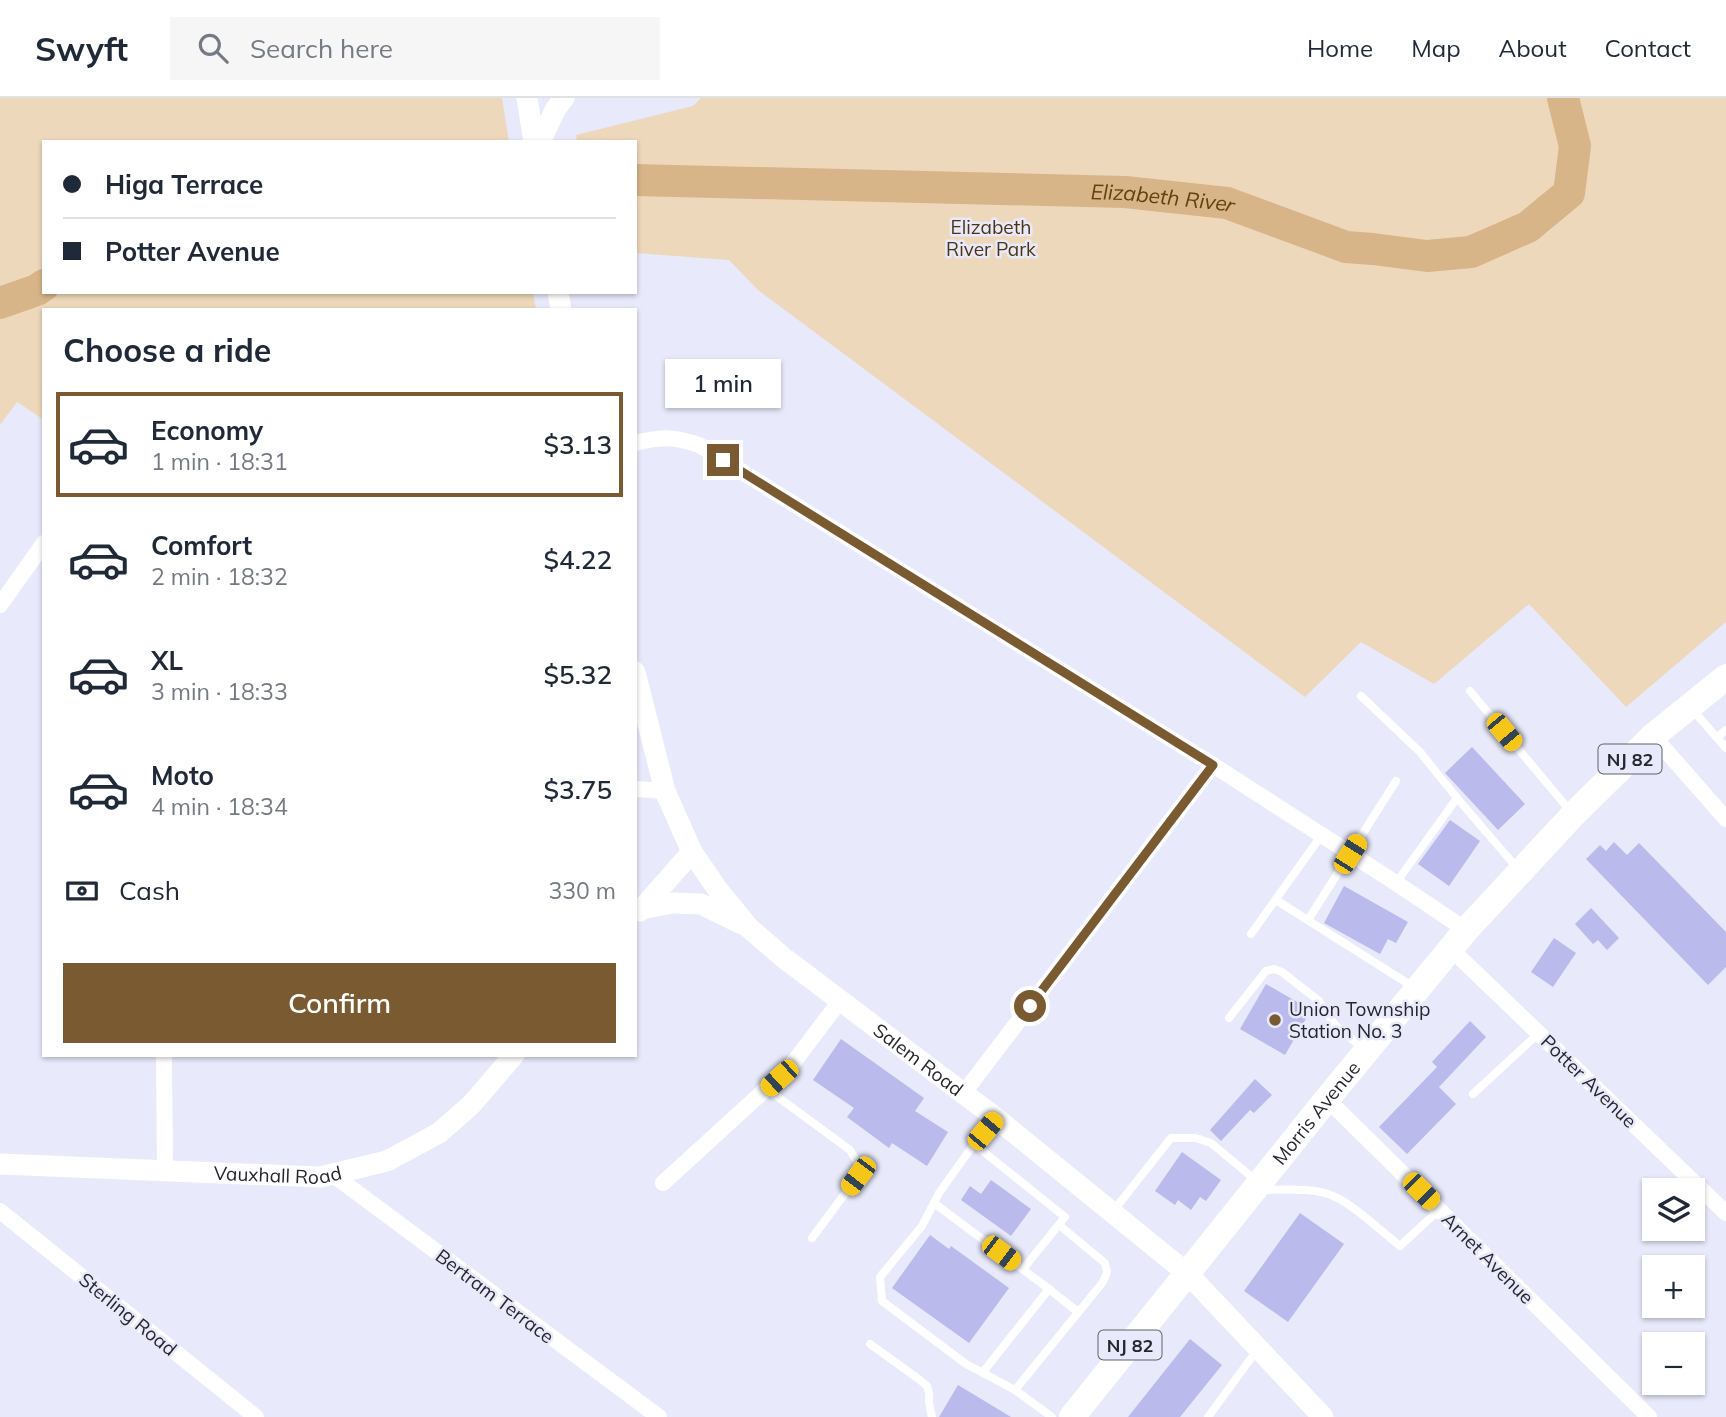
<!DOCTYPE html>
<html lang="en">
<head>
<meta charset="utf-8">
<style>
	body { margin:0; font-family:Mulish,sans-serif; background:#f6f6f7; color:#1f2937; height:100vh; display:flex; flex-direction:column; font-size:26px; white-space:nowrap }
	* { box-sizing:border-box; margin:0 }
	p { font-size:23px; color:#747a83 }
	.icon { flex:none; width:38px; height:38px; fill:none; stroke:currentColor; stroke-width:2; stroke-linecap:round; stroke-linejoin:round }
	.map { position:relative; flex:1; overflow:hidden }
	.panel { position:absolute; left:42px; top:210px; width:595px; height:749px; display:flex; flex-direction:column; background:#fff; border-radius:0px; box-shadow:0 2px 5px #0004 }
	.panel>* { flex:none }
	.top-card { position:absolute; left:42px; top:42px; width:595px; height:154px; border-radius:0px; box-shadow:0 2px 5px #0004; display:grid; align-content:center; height:154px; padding:0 21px; background:#fff }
	.fabs { position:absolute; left:1642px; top:1080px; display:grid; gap:14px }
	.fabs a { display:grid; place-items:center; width:63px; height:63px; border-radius:0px; background:#fff; box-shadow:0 2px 5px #0004; font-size:35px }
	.end { position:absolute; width:32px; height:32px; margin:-16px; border:9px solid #7a5a30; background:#fff; box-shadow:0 0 0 4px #fff }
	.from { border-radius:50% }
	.bubble { position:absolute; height:49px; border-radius:0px; background:#fff; box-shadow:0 2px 5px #0004; font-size:23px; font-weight:600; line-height:49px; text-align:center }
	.car { position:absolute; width:21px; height:42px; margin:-21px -10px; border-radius:9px; box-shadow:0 0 5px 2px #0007; background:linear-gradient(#f5c518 24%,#345 0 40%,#f5c518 0 76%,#345 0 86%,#f5c518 0) }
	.top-card b { display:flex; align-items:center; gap:24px; height:66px; font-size:26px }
	.top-card b+b { border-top:2px solid #e0e1e3 }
	.top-card i { width:18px; height:18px; background:#1f2937 }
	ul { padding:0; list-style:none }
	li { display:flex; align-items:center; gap:21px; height:105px; margin:0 14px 10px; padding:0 7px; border:4px solid transparent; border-radius:0px }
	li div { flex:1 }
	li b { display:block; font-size:26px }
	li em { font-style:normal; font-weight:600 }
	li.on { border-color:#7a5a30 }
	li>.icon { width:63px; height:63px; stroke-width:1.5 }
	h2 { padding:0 21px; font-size:32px; line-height:84px }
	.pay { display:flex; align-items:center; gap:18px; height:77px; padding:0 21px; font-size:26px }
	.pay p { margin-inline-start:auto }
	.button { display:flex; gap:14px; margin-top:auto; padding:14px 21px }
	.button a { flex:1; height:80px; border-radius:0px; background:#7a5a30; color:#fff; font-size:28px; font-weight:600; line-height:80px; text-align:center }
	header { display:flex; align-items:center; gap:42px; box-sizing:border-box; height:98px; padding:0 35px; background:#fff; border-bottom:2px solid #e0e1e3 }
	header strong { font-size:33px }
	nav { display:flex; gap:38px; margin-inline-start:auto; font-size:24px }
	.search { width:490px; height:63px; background:#f6f6f7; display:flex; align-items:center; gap:18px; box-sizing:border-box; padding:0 24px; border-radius:0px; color:#747a83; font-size:26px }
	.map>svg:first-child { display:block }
	.green { fill:#eed8bc }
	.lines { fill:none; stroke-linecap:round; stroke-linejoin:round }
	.river { stroke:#d7b589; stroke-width:32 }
	.building { fill:#babaec }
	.service { stroke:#fff; stroke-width:8 }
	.minor { stroke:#fff; stroke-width:16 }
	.tertiary { stroke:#fff; stroke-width:21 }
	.primary { stroke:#fff; stroke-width:26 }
	.route { stroke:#7a5a30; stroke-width:9 }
	.poi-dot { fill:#7a5a30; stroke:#e8e9fa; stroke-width:2.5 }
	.labels { text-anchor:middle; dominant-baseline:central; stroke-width:5; stroke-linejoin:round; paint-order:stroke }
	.shield { fill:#e8e9fa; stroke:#60606a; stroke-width:2 }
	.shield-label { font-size:18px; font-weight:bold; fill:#26262d }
	.park-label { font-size:19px; fill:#4c3411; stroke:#e8e9fa }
	.poi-label { font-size:19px; fill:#26262d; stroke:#e8e9fa; text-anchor:start }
	.street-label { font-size:19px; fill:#26262d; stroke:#e8e9fa }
	.water-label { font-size:21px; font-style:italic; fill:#63410a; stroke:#e8e9fa }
</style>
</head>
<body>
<header>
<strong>Swyft</strong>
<div class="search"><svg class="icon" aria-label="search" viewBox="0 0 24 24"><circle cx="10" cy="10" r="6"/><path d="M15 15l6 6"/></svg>Search here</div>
<nav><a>Home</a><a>Map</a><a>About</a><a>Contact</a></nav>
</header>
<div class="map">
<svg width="1726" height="1319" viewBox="0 0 1726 1319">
	<rect width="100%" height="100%" fill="#e8e9fa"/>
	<g class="green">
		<polygon points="0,0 502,0 509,44 44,44 44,194 533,194 536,212 44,212 44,322 17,304 0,327"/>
		<polygon points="701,0 1726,0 1726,524 1626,609 1529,506 1434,586 1361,544 1305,599 758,192 729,162 635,155 635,44 577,44 576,37 693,8"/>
	</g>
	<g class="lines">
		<g class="river">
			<path id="s1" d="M635,82L1125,94L1227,105L1346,149L1373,151L1427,158L1471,154L1528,129L1569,95L1575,48L1563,0"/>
			<polyline points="0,205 37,192 44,187"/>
		</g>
	</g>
	<g class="building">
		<polygon points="1472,649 1525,706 1498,732 1445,675"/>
		<polygon points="1450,722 1480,743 1449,788 1418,766"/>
		<polygon points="1614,744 1627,757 1639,745 1726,834 1726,869 1708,887 1586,761 1600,747 1606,753"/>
		<polygon points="1344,788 1408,824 1396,845 1388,841 1380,856 1324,825"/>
		<polygon points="1591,810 1619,840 1607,852 1598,842 1593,846 1575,826"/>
		<polygon points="1554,840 1576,855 1553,889 1531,874"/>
		<polygon points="1266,886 1311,912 1285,957 1240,931"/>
		<polygon points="1470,923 1486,939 1439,989 1456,1006 1407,1056 1379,1029 1437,969 1432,964"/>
		<polygon points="841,941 924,1000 915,1013 948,1034 927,1068 892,1045 889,1050 847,1019 854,1010 813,982"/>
		<polygon points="1255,981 1272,997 1254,1015 1250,1012 1221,1043 1210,1032"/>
		<polygon points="1182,1054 1221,1082 1206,1103 1200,1099 1191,1112 1178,1102 1175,1107 1155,1093"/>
		<polygon points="991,1082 1031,1111 1011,1138 961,1102 970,1088 981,1096"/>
		<polygon points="1300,1115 1344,1146 1288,1224 1244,1193"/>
		<polygon points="930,1137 949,1151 951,1148 1009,1190 969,1245 892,1190"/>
		<polygon points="1190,1241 1222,1267 1180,1319 1128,1319"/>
		<polygon points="958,1287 1011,1319 939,1319"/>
	</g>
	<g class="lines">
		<g class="service">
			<polyline points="1470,593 1571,714"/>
			<polyline points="1361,598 1420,654 1457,700 1518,771"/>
			<polyline points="1691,610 1726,650"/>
			<polyline points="1717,639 1726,632"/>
			<polyline points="1396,785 1457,700"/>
			<polyline points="1276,802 1415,890"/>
			<polyline points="1308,822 1396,683"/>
			<polyline points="1251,836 1321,738"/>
			<polyline points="1229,920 1266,873 1274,871 1282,874 1319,903 1335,927 1365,952"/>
			<polyline points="767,991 850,1052 857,1064 858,1078 812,1140"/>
			<polyline points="1473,996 1539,935"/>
			<polyline points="994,1022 974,1046 939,1095 922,1128 880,1179 882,1203 966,1266 1015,1292 1052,1319"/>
			<polyline points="974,1046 1065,1119 1023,1171"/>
			<path d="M1261,1092C1282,1092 1314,1089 1333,1098C1353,1106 1382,1134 1400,1148L1439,1112"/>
			<polyline points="934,1105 1049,1191 1078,1214"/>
			<polyline points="1114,1112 1171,1040 1196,1040 1211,1045 1258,1084"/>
			<polyline points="870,1246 920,1282 927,1288 929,1295 929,1305 932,1319"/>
			<polyline points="983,1274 1049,1191"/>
			<polyline points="1015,1292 1103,1184 1107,1174 1105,1165 1059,1127"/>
			<polyline points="1208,1319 1257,1252"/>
		</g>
		<g class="minor">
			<path d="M635,345C662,339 673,338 699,347L1213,667L1396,785L1466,832"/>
			<polyline points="0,507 44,445"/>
			<polyline points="1653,638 1726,721"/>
			<polyline points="635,691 665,693"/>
			<polyline points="1451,851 1726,1115"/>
			<polyline points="164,957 165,1073"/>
			<polyline points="963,996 1213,667"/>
			<polyline points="1327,1001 1649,1319"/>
			<polyline points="332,1076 659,1319"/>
			<polyline points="663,1085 790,969 840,903"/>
			<polyline points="0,1113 256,1319"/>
		</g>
		<g class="tertiary">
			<polyline points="527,0 534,44"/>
			<polyline points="540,44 555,12 564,0"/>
			<polyline points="558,194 561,212"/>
			<path id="s2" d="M635,574L665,693L692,754L718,792L749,830L784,860L996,1020L1188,1176L1323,1319"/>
			<polyline points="641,811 673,805 701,806 742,826"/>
			<polyline points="640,813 692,754"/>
			<path id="s3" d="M0,1066L320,1079L387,1063L439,1035L471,1007L514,957"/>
		</g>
		<path class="primary" id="s4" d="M1072,1319L1327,1001L1466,832L1573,717L1653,638L1726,579"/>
	</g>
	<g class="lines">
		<polyline class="route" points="723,362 1213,667 1030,908"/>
	</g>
	<circle class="poi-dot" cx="1275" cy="922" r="7"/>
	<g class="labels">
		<g class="shield">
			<rect x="1598.5" y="646.5" width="63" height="29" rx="5"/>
			<rect x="1098.5" y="1232.5" width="63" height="29" rx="5"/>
		</g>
		<g class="shield-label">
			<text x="1630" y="661">NJ 82</text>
			<text x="1130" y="1247">NJ 82</text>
		</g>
		<g class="park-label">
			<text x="991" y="129">Elizabeth<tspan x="991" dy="22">River Park</tspan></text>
		</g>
		<g class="poi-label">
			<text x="1289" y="911">Union Township<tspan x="1289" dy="22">Station No. 3</tspan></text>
		</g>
		<g class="street-label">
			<text stroke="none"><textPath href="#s2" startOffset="499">Salem Road</textPath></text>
			<text transform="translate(1589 983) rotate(44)">Potter Avenue</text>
			<text stroke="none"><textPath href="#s4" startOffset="390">Morris Avenue</textPath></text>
			<text stroke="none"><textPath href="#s3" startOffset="278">Vauxhall Road</textPath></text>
			<text transform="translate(1488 1160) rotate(45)">Arnet Avenue</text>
			<text transform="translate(495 1198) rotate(37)">Bertram Terrace</text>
			<text transform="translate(128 1216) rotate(39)">Sterling Road</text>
		</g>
		<g class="water-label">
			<text stroke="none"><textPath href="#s1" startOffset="528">Elizabeth River</textPath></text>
		</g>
	</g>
</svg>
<div class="fabs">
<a><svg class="icon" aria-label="layers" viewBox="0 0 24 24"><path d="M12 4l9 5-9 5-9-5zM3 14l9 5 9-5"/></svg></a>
<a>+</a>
<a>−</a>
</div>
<i class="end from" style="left:1030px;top:908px"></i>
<i class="end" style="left:723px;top:362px"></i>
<div class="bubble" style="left:665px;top:261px;width:116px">1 min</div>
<i class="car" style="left:1504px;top:634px;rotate:140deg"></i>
<i class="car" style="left:1350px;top:756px;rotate:32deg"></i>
<i class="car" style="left:779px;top:980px;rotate:228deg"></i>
<i class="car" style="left:985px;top:1033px;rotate:40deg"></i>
<i class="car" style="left:858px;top:1078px;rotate:217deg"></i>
<i class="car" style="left:1421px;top:1093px;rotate:135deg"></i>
<i class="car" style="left:1001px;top:1155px;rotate:127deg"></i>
<div class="top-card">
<b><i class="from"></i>Higa Terrace</b>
<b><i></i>Potter Avenue</b>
</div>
<section class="panel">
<h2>Choose a ride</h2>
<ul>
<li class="on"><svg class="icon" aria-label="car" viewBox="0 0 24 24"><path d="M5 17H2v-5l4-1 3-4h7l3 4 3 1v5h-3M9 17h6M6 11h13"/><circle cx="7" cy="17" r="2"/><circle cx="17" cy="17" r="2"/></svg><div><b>Economy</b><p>1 min · 18:31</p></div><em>$3.13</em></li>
<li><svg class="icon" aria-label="car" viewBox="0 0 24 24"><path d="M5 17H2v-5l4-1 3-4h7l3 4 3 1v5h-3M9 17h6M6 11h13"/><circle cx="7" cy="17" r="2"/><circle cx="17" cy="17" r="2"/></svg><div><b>Comfort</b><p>2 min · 18:32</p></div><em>$4.22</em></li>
<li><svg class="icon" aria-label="car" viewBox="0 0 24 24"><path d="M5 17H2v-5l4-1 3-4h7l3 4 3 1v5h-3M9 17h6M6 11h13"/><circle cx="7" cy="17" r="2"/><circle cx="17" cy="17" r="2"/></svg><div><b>XL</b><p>3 min · 18:33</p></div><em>$5.32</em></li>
<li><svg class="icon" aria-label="car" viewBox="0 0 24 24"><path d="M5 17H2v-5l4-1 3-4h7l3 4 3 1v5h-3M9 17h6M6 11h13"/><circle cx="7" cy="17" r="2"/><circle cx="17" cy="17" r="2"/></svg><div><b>Moto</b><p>4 min · 18:34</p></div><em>$3.75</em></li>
</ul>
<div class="pay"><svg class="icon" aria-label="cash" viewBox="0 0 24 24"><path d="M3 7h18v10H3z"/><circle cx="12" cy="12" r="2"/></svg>Cash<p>330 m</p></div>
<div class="button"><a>Confirm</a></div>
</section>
</div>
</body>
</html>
